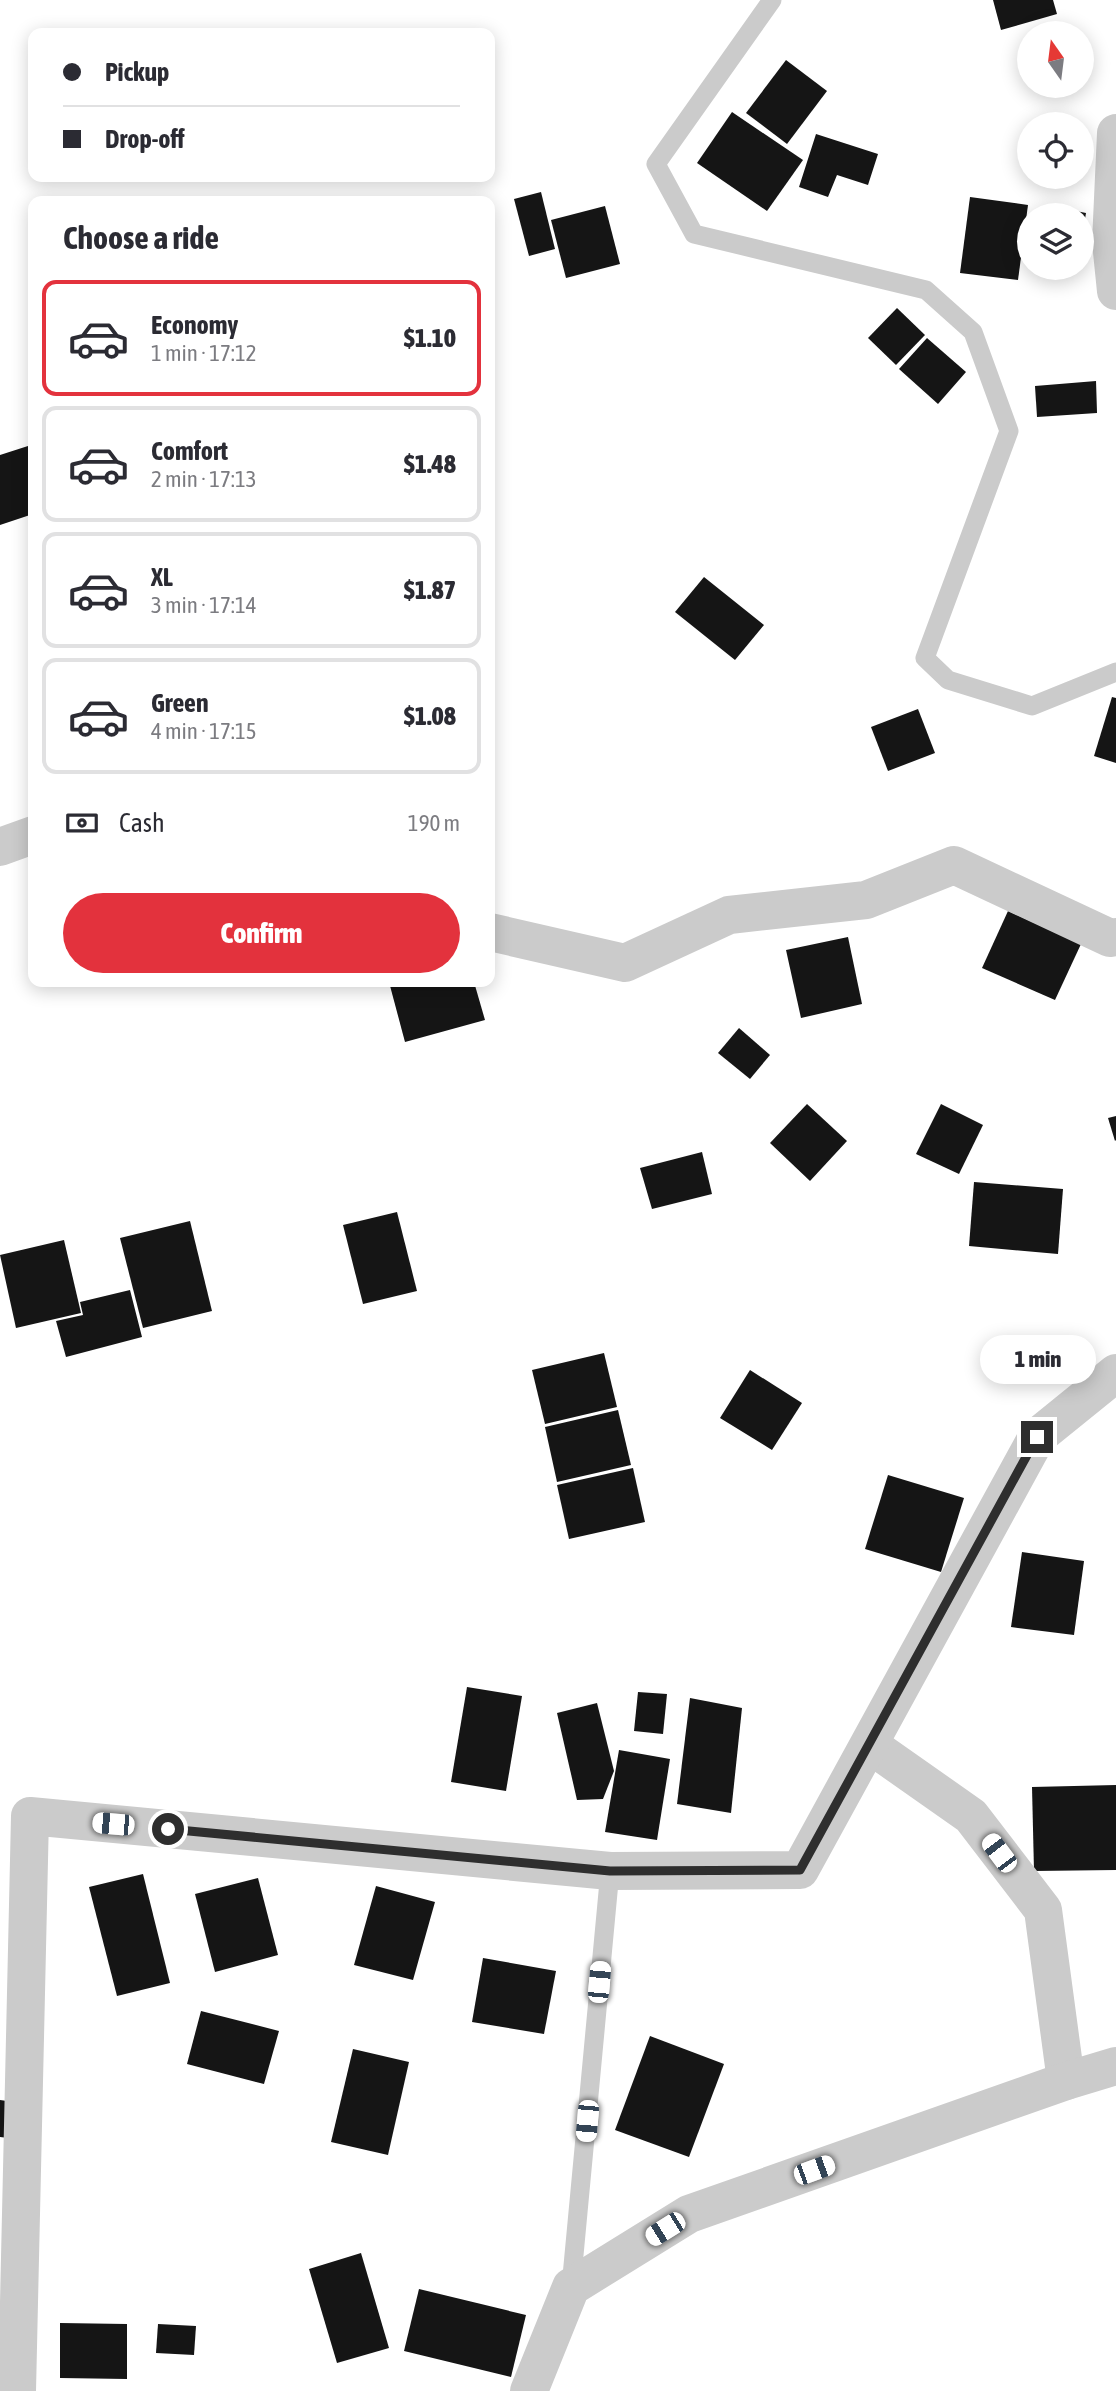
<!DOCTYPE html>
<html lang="en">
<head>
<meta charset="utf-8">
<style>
	body { margin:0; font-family:"Asap Condensed",sans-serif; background:#f2f2f3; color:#2b2b33; height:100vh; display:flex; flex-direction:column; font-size:26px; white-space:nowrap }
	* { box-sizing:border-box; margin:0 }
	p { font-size:23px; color:#7c7c81 }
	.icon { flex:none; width:38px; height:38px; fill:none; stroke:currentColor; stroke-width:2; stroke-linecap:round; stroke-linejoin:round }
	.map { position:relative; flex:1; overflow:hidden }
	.panel { position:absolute; left:28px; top:196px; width:467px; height:791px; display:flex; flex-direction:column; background:#fff; border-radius:14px; box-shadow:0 4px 18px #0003 }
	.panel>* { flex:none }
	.guide { position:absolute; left:28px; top:28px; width:467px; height:154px; border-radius:14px; box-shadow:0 4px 18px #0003; display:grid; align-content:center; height:154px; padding:0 35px; background:#fff }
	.needle { width:46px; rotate:346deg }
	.buttons { position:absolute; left:1017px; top:21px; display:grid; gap:14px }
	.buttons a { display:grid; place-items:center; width:77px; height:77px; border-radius:50%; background:#fff; box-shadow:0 4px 18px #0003; font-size:35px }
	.end { position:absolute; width:32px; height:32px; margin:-16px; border:9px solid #2e2e2e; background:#fff; box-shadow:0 0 0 4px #fff }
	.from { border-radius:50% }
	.bubble { position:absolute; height:49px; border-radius:24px; background:#fff; box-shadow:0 4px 18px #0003; font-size:23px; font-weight:800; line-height:49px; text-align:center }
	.car { position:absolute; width:21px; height:42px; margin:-21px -10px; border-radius:9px; box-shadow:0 0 5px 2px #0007; background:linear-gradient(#fff 24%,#345 0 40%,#fff 0 76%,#345 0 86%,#fff 0) }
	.guide b { display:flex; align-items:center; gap:24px; height:66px; font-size:26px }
	.guide b+b { border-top:2px solid #e1e1e2 }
	.guide i { width:18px; height:18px; background:#2b2b33 }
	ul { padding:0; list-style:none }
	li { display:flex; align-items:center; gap:21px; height:116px; margin:0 14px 10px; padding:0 21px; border:4px solid #e1e1e2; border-radius:14px }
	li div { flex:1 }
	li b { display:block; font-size:26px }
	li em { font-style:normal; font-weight:800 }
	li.selected { border-color:#e3323d }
	li>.icon { width:63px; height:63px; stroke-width:1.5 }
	h2 { padding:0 35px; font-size:32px; line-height:84px }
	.pay { display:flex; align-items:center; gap:18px; height:77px; padding:0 35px; font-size:26px }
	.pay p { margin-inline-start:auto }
	.action { display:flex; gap:14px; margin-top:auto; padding:14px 35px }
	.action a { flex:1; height:80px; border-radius:42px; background:#e3323d; color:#fff; font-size:28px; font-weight:800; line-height:80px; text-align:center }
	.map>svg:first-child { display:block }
	.building { fill:#151515 }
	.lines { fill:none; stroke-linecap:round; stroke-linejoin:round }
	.lane { stroke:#cbcbcb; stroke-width:19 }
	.street { stroke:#cbcbcb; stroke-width:38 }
	.route { stroke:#2e2e2e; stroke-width:9 }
</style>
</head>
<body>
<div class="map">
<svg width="1116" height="2391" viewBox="0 0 1116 2391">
	<rect width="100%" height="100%" fill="#fff"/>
	<g class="building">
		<polygon points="993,0 1053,0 1057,14 1001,30"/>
		<polygon points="786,60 827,91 787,144 746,113"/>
		<polygon points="732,112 803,160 767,211 697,163"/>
		<polygon points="816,134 878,154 868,185 837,175 828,197 799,187"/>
		<polygon points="541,192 555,249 529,256 514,199"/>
		<polygon points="970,197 1028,205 1018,280 960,273"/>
		<polygon points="605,206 620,264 566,278 551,220"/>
		<polygon points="1051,206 1086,213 1083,231 1082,215 1049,215"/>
		<polygon points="897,308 925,335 896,365 868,338"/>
		<polygon points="927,338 966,372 938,404 899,369"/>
		<polygon points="1096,381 1097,413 1037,417 1035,386"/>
		<polygon points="28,446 33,463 33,514 0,525 0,455"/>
		<polygon points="704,577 764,625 735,660 675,612"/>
		<polygon points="1112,697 1116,698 1116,763 1094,756"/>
		<polygon points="918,709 935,753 888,771 871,727"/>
		<polygon points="1008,911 1081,944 1055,1000 982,968"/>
		<polygon points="848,937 862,1004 801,1018 786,950"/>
		<polygon points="389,982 474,982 485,1020 405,1042"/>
		<polygon points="739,1028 770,1055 750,1079 718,1053"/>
		<polygon points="807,1104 847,1141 810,1181 770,1143"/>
		<polygon points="941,1104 983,1125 959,1174 916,1154"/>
		<polygon points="1116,1116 1116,1140 1115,1141 1108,1118"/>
		<polygon points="702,1152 712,1194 652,1209 640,1168"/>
		<polygon points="974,1182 1063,1189 1058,1254 969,1246"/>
		<polygon points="397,1212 417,1291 363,1304 343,1225"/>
		<polygon points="190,1221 212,1311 143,1328 120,1238"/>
		<polygon points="64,1240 81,1313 16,1328 0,1255"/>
		<polygon points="130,1290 142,1337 66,1357 56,1321 83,1315 80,1302"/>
		<polygon points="604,1353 617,1407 545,1424 532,1370"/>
		<polygon points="750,1370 802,1403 772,1450 720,1418"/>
		<polygon points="618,1410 631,1465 557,1482 545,1427"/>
		<polygon points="633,1468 645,1522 569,1539 557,1485"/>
		<polygon points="888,1475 964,1498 941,1572 865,1549"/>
		<polygon points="1022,1552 1084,1561 1074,1635 1011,1627"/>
		<polygon points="467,1687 522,1696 506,1791 451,1782"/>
		<polygon points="638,1692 667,1694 663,1734 634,1731"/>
		<polygon points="690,1698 742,1708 731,1813 677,1804"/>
		<polygon points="597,1703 614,1771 603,1799 577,1800 557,1713"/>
		<polygon points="619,1750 670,1759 657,1840 605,1832"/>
		<polygon points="1116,1785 1116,1870 1034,1871 1032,1787"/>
		<polygon points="143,1874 170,1983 117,1996 89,1887"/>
		<polygon points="258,1878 278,1955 215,1972 195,1894"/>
		<polygon points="376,1886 435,1902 413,1980 354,1965"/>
		<polygon points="483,1958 556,1971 544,2034 472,2022"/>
		<polygon points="201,2011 279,2031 264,2084 187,2064"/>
		<polygon points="650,2036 724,2064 689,2157 615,2130"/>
		<polygon points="353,2049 409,2062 388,2155 331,2142"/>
		<polygon points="0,2100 21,2103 17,2139 0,2137"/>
		<polygon points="361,2253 389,2348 337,2363 309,2269"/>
		<polygon points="419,2289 526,2315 511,2377 404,2351"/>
		<polygon points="60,2323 127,2324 127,2379 60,2378"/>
		<polygon points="158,2324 196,2326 194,2355 156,2353"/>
	</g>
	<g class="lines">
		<g class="lane">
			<polyline points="772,0 656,164 694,234 926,290 973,332 1009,431 925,658 948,680 1032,706 1116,672"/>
			<polyline points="571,2287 610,1871"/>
		</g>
		<g class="street">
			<polyline points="1116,133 1111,242 1116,291"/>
			<polyline points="0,847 33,835"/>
			<polyline points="490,932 625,963 729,915 866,900 954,865 1110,938 1116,937"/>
			<polyline points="870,1745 971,1816 1043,1910 1066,2081"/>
			<polyline points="17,2391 30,1816 610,1871 800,1870 1037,1437 1116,1373"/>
			<polyline points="529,2391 571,2287 689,2214 1066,2081 1116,2066"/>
		</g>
	</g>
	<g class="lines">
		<polyline class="route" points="168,1829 610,1871 800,1870 1037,1437"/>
	</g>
</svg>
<div class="buttons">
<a><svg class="needle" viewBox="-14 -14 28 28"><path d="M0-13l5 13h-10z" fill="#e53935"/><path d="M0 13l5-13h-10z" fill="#7c7c81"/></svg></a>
<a><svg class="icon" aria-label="locate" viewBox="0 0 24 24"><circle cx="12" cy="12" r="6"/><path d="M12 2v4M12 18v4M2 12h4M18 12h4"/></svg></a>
<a><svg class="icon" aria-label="layers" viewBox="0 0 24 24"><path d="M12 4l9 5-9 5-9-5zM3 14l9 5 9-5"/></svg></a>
</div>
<i class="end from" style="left:168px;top:1829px"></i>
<i class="end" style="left:1037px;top:1437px"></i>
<div class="bubble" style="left:980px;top:1335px;width:116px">1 min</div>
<i class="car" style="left:113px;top:1824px;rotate:275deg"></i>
<i class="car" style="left:999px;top:1853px;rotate:323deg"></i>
<i class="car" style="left:599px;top:1982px;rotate:5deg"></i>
<i class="car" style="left:587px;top:2121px;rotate:185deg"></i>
<i class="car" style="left:814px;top:2170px;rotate:70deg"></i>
<i class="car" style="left:665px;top:2229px;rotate:238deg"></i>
<div class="guide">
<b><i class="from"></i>Pickup</b>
<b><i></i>Drop-off</b>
</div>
<section class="panel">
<h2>Choose a ride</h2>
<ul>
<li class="selected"><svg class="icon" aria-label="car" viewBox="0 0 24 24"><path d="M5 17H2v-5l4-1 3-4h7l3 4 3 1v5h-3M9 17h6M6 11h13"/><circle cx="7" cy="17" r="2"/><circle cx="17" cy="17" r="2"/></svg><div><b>Economy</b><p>1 min · 17:12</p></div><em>$1.10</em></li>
<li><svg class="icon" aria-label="car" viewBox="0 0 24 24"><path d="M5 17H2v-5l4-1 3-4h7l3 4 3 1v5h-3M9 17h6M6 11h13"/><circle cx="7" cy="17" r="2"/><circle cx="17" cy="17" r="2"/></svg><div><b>Comfort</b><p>2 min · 17:13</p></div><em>$1.48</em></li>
<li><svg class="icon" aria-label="car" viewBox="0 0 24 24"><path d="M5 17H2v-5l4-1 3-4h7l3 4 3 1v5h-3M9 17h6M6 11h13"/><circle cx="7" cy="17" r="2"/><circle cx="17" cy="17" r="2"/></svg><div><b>XL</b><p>3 min · 17:14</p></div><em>$1.87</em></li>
<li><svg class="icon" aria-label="car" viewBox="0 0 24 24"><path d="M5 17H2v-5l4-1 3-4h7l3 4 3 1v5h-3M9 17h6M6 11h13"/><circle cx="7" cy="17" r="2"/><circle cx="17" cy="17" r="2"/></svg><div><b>Green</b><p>4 min · 17:15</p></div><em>$1.08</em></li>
</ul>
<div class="pay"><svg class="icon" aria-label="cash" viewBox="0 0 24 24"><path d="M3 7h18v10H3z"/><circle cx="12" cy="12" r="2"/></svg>Cash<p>190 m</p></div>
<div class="action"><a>Confirm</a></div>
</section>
</div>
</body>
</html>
